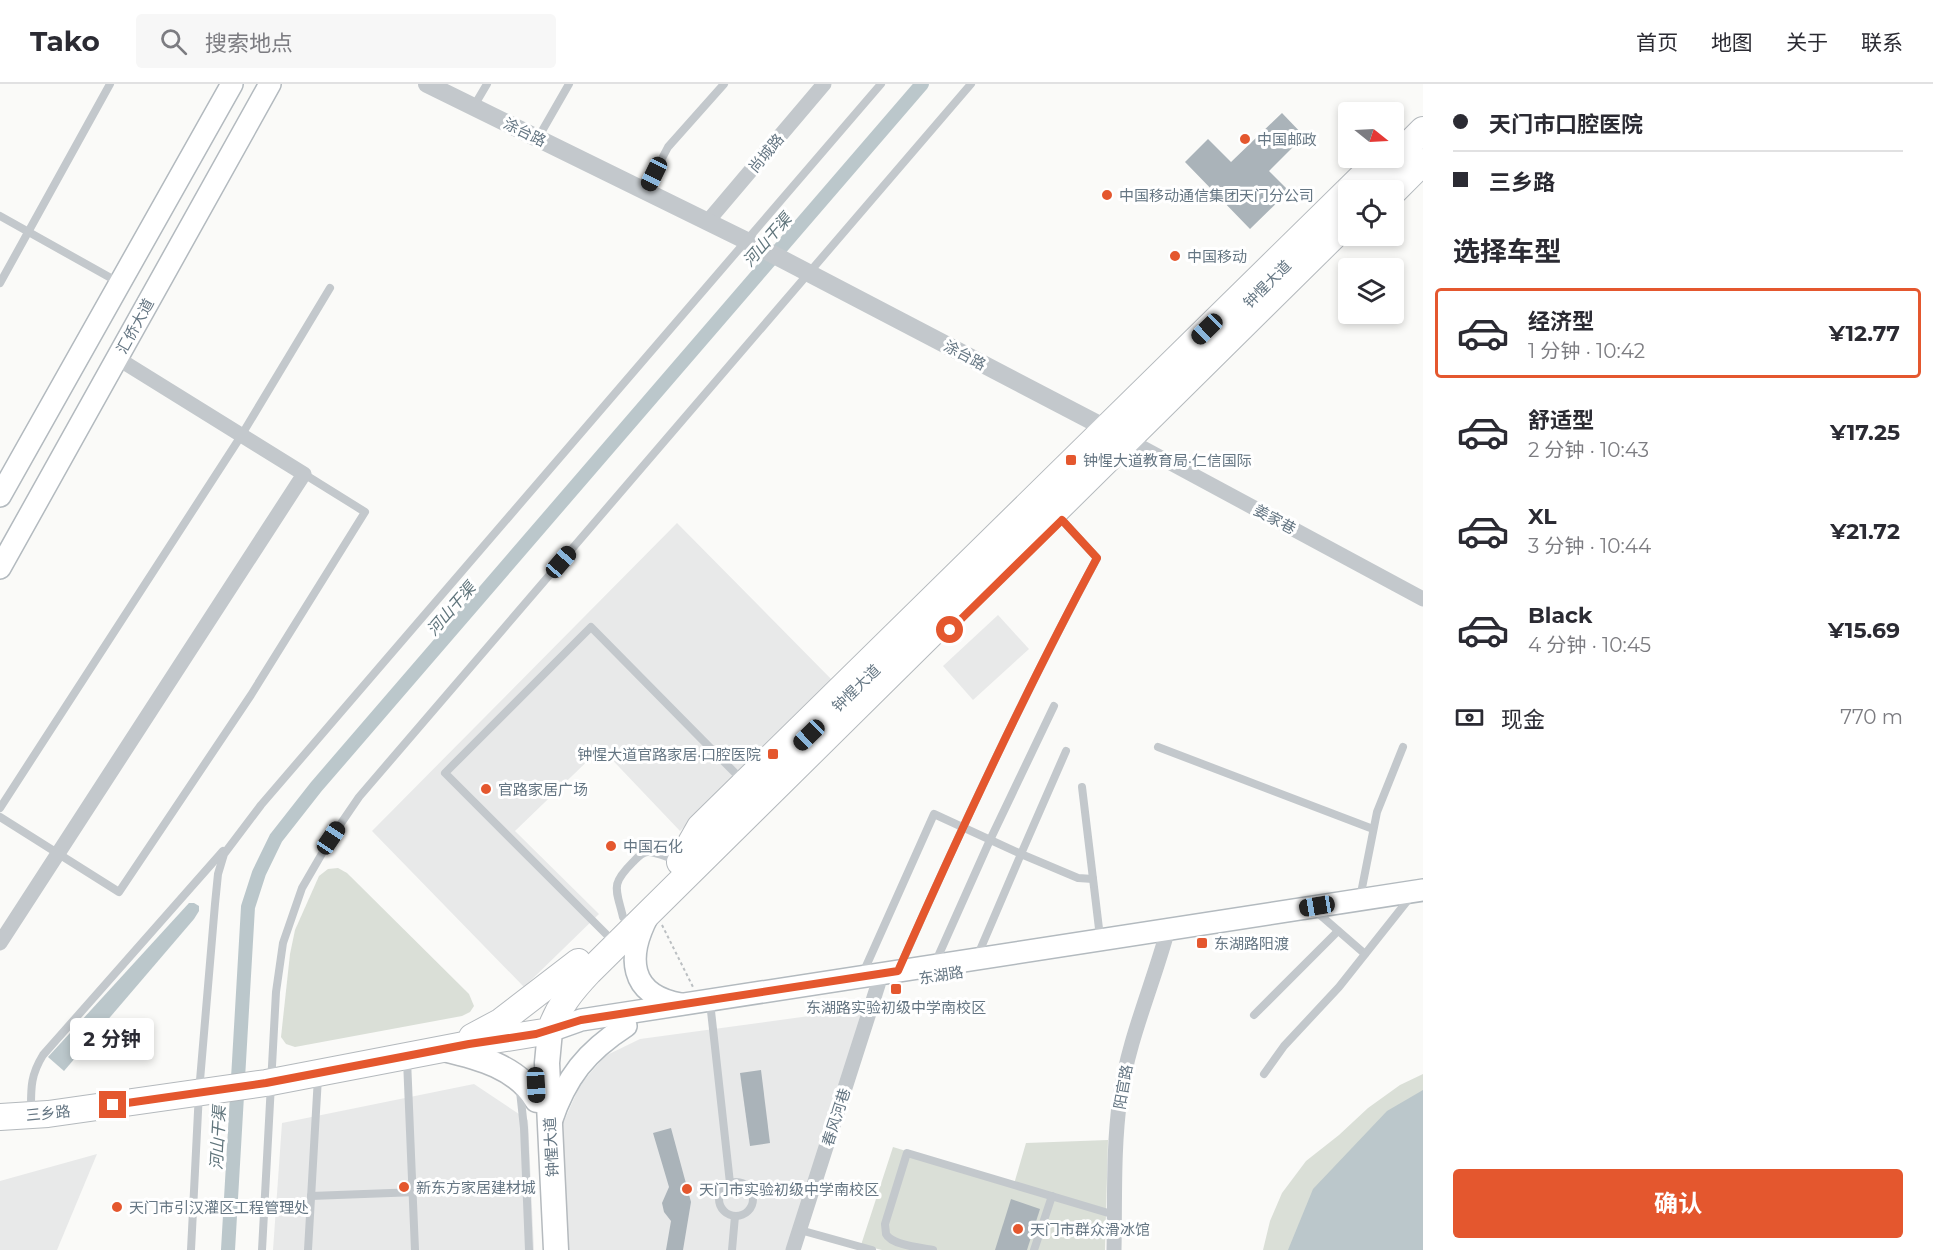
<!DOCTYPE html>
<html lang="zh">
<head>
<meta charset="utf-8">
<style>
	body { margin:0; font-family:Montserrat,"Noto Sans SC",sans-serif; background:#f7f7f7; color:#2b2b33; height:100vh; display:flex; flex-direction:column; font-size:22px; white-space:nowrap }
	* { box-sizing:border-box; margin:0 }
	p { font-size:20px; color:#7c7c81 }
	.icon { flex:none; width:33px; height:33px; fill:none; stroke:currentColor; stroke-width:2; stroke-linecap:round; stroke-linejoin:round }
	.map { position:relative; flex:1; overflow:hidden }
	.drawer { display:flex; flex-direction:column; background:#fff; width:510px }
	.drawer>* { flex:none }
	.top-card { display:grid; align-content:center; height:132px; padding:0 30px; background:#fff }
	.needle { width:39px; rotate:108deg }
	.buttons { position:absolute; left:1338px; top:18px; display:grid; gap:12px }
	.buttons a { display:grid; place-items:center; width:66px; height:66px; border-radius:6px; background:#fff; box-shadow:0 3px 9px #0003; font-size:30px }
	.end { position:absolute; width:27px; height:27px; margin:-14px; border:8px solid #e4572e; background:#fff; box-shadow:0 0 0 3px #fff }
	.from { border-radius:50% }
	.bubble { position:absolute; height:42px; border-radius:6px; background:#fff; box-shadow:0 3px 9px #0003; font-size:20px; font-weight:700; line-height:42px; text-align:center }
	.car { position:absolute; width:18px; height:36px; margin:-18px -9px; border-radius:8px; box-shadow:0 0 4px 2px #0007; background:linear-gradient(#222 24%,#8ab4d8 0 40%,#222 0 76%,#8ab4d8 0 86%,#222 0) }
	.top-card b { display:flex; align-items:center; gap:21px; height:57px; font-size:22px }
	.top-card b+b { border-top:2px solid #e1e1e2 }
	.top-card i { width:15px; height:15px; background:#2b2b33 }
	ul { padding:0; list-style:none }
	li { display:flex; align-items:center; gap:18px; height:90px; margin:0 12px 9px; padding:0 18px; border:3px solid transparent; border-radius:6px }
	li div { flex:1 }
	li b { display:block; font-size:22px }
	li em { font-style:normal; font-weight:700 }
	li.selected { border-color:#e4572e }
	li>.icon { width:54px; height:54px; stroke-width:1.5 }
	h2 { padding:0 30px; font-size:27px; line-height:72px }
	.pay { display:flex; align-items:center; gap:15px; height:66px; padding:0 30px; font-size:22px }
	.pay p { margin-inline-start:auto }
	.primary-button { display:flex; gap:12px; margin-top:auto; padding:12px 30px }
	.primary-button a { flex:1; height:69px; border-radius:6px; background:#e4572e; color:#fff; font-size:24px; font-weight:700; line-height:69px; text-align:center }
	header { display:flex; align-items:center; gap:36px; box-sizing:border-box; height:84px; padding:0 30px; background:#fff; border-bottom:2px solid #e1e1e2 }
	header strong { font-size:28px }
	nav { display:flex; gap:33px; margin-inline-start:auto; font-size:21px }
	.search { width:420px; height:54px; background:#f7f7f7; display:flex; align-items:center; gap:15px; box-sizing:border-box; padding:0 21px; border-radius:6px; color:#7c7c81; font-size:22px }
	main { display:flex; flex:1; min-height:0 }
	.map>svg:first-child { display:block }
	.built { fill:#e8e9e9 }
	.green { fill:#dadfd7 }
	.water { fill:#bbc7cb }
	.lines { fill:none; stroke-linecap:round; stroke-linejoin:round }
	.canal { stroke:#bbc7cb; stroke-width:14 }
	.building { fill:#aab3b9 }
	.secondary-casing { stroke:#b3babf; stroke-width:24 }
	.primary-casing { stroke:#b5babe; stroke-width:27 }
	.trunk-casing { stroke:#b4b9bd; stroke-width:28 }
	.path { stroke:#bbbfc2; stroke-width:2; stroke-dasharray:3 3; stroke-linecap:butt }
	.service { stroke:#c3c8cc; stroke-width:8 }
	.minor { stroke:#c3c8cc; stroke-width:15 }
	.tertiary { stroke:#c3c8cc; stroke-width:18 }
	.secondary { stroke:#fff; stroke-width:21 }
	.primary { stroke:#fff; stroke-width:24 }
	.trunk { stroke:#fff; stroke-width:26 }
	.route { stroke:#e4572e; stroke-width:8 }
	.poi-dot { fill:#e4572e; stroke:#fff; stroke-width:2 }
	.labels { text-anchor:middle; dominant-baseline:central; stroke-width:6; stroke-linejoin:round; paint-order:stroke }
	.street-label { font-size:15px; fill:#657683; stroke:#fff }
	.poi-label { font-size:15px; fill:#657683; stroke:#fff; text-anchor:start }
	.water-label { font-size:16px; font-style:italic; fill:#60757c; stroke:#fff }
</style>
</head>
<body>
<header>
<strong>Tako</strong>
<div class="search"><svg class="icon" aria-label="search" viewBox="0 0 24 24"><circle cx="10" cy="10" r="6"/><path d="M15 15l6 6"/></svg>搜索地点</div>
<nav><a>首页</a><a>地图</a><a>关于</a><a>联系</a></nav>
</header>
<main>
<div class="map">
<svg width="1423" height="1166" viewBox="0 0 1423 1166">
	<rect width="100%" height="100%" fill="#fafaf8"/>
	<g class="built">
		<polygon points="677,439 834,598 680,747 601,664 515,747 599,830 524,903 372,747"/>
		<polygon points="998,531 1029,565 973,616 943,582"/>
		<polygon points="868,924 790,1166 566,1166 561,1044 580,1001 605,972 640,955"/>
		<polygon points="474,1000 528,1036 534,1166 273,1166 282,1039"/>
		<polygon points="97,1070 57,1166 0,1166 0,1097"/>
	</g>
	<g class="green">
		<polygon points="338,784 347,789 469,910 474,922 470,928 462,932 295,963 286,960 281,953 290,870 295,846 319,792 328,785"/>
		<polygon points="1423,990 1423,1166 1263,1166 1270,1137 1282,1109 1306,1077 1339,1051 1368,1024 1400,1001"/>
		<polygon points="1108,1056 1105,1166 882,1166 861,1161 893,1063 1014,1100 1026,1059"/>
	</g>
	<g class="water">
		<polygon points="189,819 194,819 199,822 199,827 194,835 64,987 48,973"/>
		<polygon points="1423,1006 1423,1166 1288,1166 1313,1105 1387,1027"/>
	</g>
	<g class="lines">
		<polyline class="canal" points="228,1166 248,823 259,789 276,754 316,703 922,0"/>
	</g>
	<g class="building">
		<polygon points="1282,29 1304,52 1269,87 1289,107 1250,145 1185,78 1208,55 1231,78"/>
		<polygon points="761,986 770,1059 750,1062 740,989"/>
		<polygon points="671,1044 691,1118 683,1166 666,1166 671,1137 664,1128 662,1119 669,1103 653,1049"/>
		<polygon points="1011,1115 1040,1125 1027,1166 995,1166"/>
	</g>
	<g class="lines">
		<defs>
			<g id="secondary">
				<polyline points="0,412 232,0"/>
				<polyline points="0,484 270,0"/>
				<path d="M648,832C627,872 628,911 681,920"/>
				<polyline points="550,947 581,936 1423,806"/>
				<path d="M551,1038C566,993 586,968 626,942"/>
			</g>
			<g id="primary">
				<polyline points="550,947 547,979 556,1166"/>
				<path d="M444,965C478,973 518,983 537,1016"/>
			</g>
			<g id="trunk">
				<polyline points="1374,95 1423,46"/>
				<polyline points="1394,107 1423,78"/>
				<polyline points="680,778 700,743 1381,74"/>
				<polyline points="472,953 500,938 578,878"/>
				<path d="M0,1033L48,1030L266,999L469,960L550,947C558,923 572,906 589,888L1348,138"/>
			</g>
		</defs>
		<use href="#secondary" class="secondary-casing"/>
		<use href="#primary" class="primary-casing"/>
		<use href="#trunk" class="trunk-casing"/>
		<polyline class="path" points="662,841 693,903"/>
		<g class="service">
			<polyline points="474,22 487,0"/>
			<polyline points="538,54 569,0"/>
			<polyline points="645,107 668,63 724,0"/>
			<polyline points="0,132 118,198"/>
			<polyline points="0,199 110,0"/>
			<polyline points="1158,663 1373,745"/>
			<polyline points="1066,667 1021,770 1078,794 1093,795"/>
			<polyline points="1082,703 1100,853"/>
			<polyline points="0,724 241,352 330,204"/>
			<polyline points="0,733 119,808 251,611 365,428 304,390"/>
			<polyline points="1360,814 1377,728 1403,663"/>
			<polyline points="1319,830 1365,870"/>
			<path d="M623,833C616,804 610,801 633,778C637,774 642,768 648,768C657,768 668,774 676,776"/>
			<polyline points="606,850 445,689 591,543 742,696"/>
			<polyline points="936,877 990,756 1054,622"/>
			<path d="M900,883C961,744 1025,608 1097,474L1062,436"/>
			<polyline points="863,889 934,730 1021,770 977,873"/>
			<polyline points="710,918 730,1099"/>
			<polyline points="1254,931 1338,847"/>
			<polyline points="407,976 415,1166"/>
			<polyline points="1264,990 1284,962 1339,903 1408,816"/>
			<polyline points="520,1007 524,1044 529,1166"/>
			<path d="M31,1028C31,1005 30,992 43,971L223,767"/>
			<circle cx="736" cy="1115" r="17"/>
			<polyline points="311,1112 526,1104"/>
			<polyline points="800,1146 872,1166"/>
			<polyline points="191,1166 199,1008 215,820 218,790 224,770 261,721 881,0"/>
			<polyline points="262,1166 276,908 283,859 302,804 331,754 359,713 971,0"/>
			<polyline points="308,1166 318,993"/>
			<polyline points="732,1166 735,1132"/>
			<path d="M933,1166C922,1164 891,1161 886,1150C886,1149 885,1141 885,1140L907,1069L1115,1131"/>
			<polyline points="1034,1166 1052,1112"/>
		</g>
		<g class="minor">
			<polyline points="708,137 824,0"/>
			<polyline points="1128,356 1423,515"/>
			<polyline points="0,859 304,390 117,274"/>
			<polyline points="793,1166 878,901"/>
			<path d="M1114,1166C1115,1116 1113,1064 1120,1014C1128,956 1153,901 1168,845"/>
		</g>
		<polyline class="tertiary" points="427,0 753,160 1115,349"/>
		<use href="#secondary" class="secondary"/>
		<use href="#primary" class="primary"/>
		<use href="#trunk" class="trunk"/>
	</g>
	<g class="lines">
		<path class="route" d="M113,1021L266,999L469,960L536,950L581,936L898,887C960,747 1024,609 1097,474L1062,436L950,546"/>
	</g>
	<g class="poi-dot">
		<circle cx="1245" cy="55" r="6"/>
		<circle cx="1107" cy="111" r="6"/>
		<circle cx="1175" cy="172" r="6"/>
		<rect x="1065" y="370" width="12" height="12" rx="3"/>
		<rect x="767" y="664" width="12" height="12" rx="3"/>
		<circle cx="486" cy="705" r="6"/>
		<circle cx="611" cy="762" r="6"/>
		<rect x="1196" y="853" width="12" height="12" rx="3"/>
		<rect x="890" y="899" width="12" height="12" rx="3"/>
		<circle cx="404" cy="1103" r="6"/>
		<circle cx="687" cy="1105" r="6"/>
		<circle cx="117" cy="1123" r="6"/>
		<circle cx="1018" cy="1145" r="6"/>
	</g>
	<g class="labels">
		<g class="street-label">
			<text transform="translate(525 48) rotate(26)">涂台路</text>
			<text transform="translate(766 69) rotate(-50)">尚城路</text>
			<text transform="translate(1267 200) rotate(-45)">钟惺大道</text>
			<text transform="translate(135 242) rotate(-61)">汇侨大道</text>
			<text transform="translate(965 271) rotate(28)">涂台路</text>
			<text transform="translate(1275 435) rotate(28)">姜家巷</text>
			<text transform="translate(856 604) rotate(-44)">钟惺大道</text>
			<text transform="translate(941 891) rotate(-9)">东湖路</text>
			<text transform="translate(1123 1003) rotate(-80)">阳官路</text>
			<text transform="translate(48 1029) rotate(-6)">三乡路</text>
			<text transform="translate(836 1033) rotate(-72)">春风河巷</text>
			<text transform="translate(551 1063) rotate(-93)">钟惺大道</text>
		</g>
		<g class="poi-label">
			<text x="1257" y="55">中国邮政</text>
			<text x="1119" y="111">中国移动通信集团天门分公司</text>
			<text x="1187" y="172">中国移动</text>
			<text x="1083" y="376">钟惺大道教育局·仁信国际</text>
			<text x="761" y="670" text-anchor="end">钟惺大道官路家居·口腔医院</text>
			<text x="498" y="705">官路家居广场</text>
			<text x="623" y="762">中国石化</text>
			<text x="1214" y="859">东湖路阳渡</text>
			<text x="896" y="923" text-anchor="middle">东湖路实验初级中学南校区</text>
			<text x="416" y="1103">新东方家居建材城</text>
			<text x="699" y="1105">天门市实验初级中学南校区</text>
			<text x="129" y="1123">天门市引汉灌区工程管理处</text>
			<text x="1030" y="1145">天门市群众滑冰馆</text>
		</g>
		<g class="water-label">
			<text transform="translate(767 156) rotate(-49)">河山干渠</text>
			<text transform="translate(451 525) rotate(-49)">河山干渠</text>
			<text transform="translate(218 1054) rotate(-87)">河山干渠</text>
		</g>
	</g>
</svg>
<div class="buttons">
<a><svg class="needle" viewBox="-14 -14 28 28"><path d="M0-13l5 13h-10z" fill="#e53935"/><path d="M0 13l5-13h-10z" fill="#7c7c81"/></svg></a>
<a><svg class="icon" aria-label="locate" viewBox="0 0 24 24"><circle cx="12" cy="12" r="6"/><path d="M12 2v4M12 18v4M2 12h4M18 12h4"/></svg></a>
<a><svg class="icon" aria-label="layers" viewBox="0 0 24 24"><path d="M12 4l9 5-9 5-9-5zM3 14l9 5 9-5"/></svg></a>
</div>
<i class="end from" style="left:950px;top:546px"></i>
<i class="end" style="left:113px;top:1021px"></i>
<div class="bubble" style="left:70px;top:934px;width:84px">2 分钟</div>
<i class="car" style="left:654px;top:90px;rotate:206deg"></i>
<i class="car" style="left:1207px;top:245px;rotate:226deg"></i>
<i class="car" style="left:561px;top:478px;rotate:41deg"></i>
<i class="car" style="left:809px;top:651px;rotate:226deg"></i>
<i class="car" style="left:331px;top:754px;rotate:34deg"></i>
<i class="car" style="left:1317px;top:822px;rotate:261deg"></i>
<i class="car" style="left:536px;top:1001px;rotate:177deg"></i>
</div>
<section class="drawer">
<div class="top-card">
<b><i class="from"></i>天门市口腔医院</b>
<b><i></i>三乡路</b>
</div>
<h2>选择车型</h2>
<ul>
<li class="selected"><svg class="icon" aria-label="car" viewBox="0 0 24 24"><path d="M5 17H2v-5l4-1 3-4h7l3 4 3 1v5h-3M9 17h6M6 11h13"/><circle cx="7" cy="17" r="2"/><circle cx="17" cy="17" r="2"/></svg><div><b>经济型</b><p>1 分钟 · 10:42</p></div><em>¥12.77</em></li>
<li><svg class="icon" aria-label="car" viewBox="0 0 24 24"><path d="M5 17H2v-5l4-1 3-4h7l3 4 3 1v5h-3M9 17h6M6 11h13"/><circle cx="7" cy="17" r="2"/><circle cx="17" cy="17" r="2"/></svg><div><b>舒适型</b><p>2 分钟 · 10:43</p></div><em>¥17.25</em></li>
<li><svg class="icon" aria-label="car" viewBox="0 0 24 24"><path d="M5 17H2v-5l4-1 3-4h7l3 4 3 1v5h-3M9 17h6M6 11h13"/><circle cx="7" cy="17" r="2"/><circle cx="17" cy="17" r="2"/></svg><div><b>XL</b><p>3 分钟 · 10:44</p></div><em>¥21.72</em></li>
<li><svg class="icon" aria-label="car" viewBox="0 0 24 24"><path d="M5 17H2v-5l4-1 3-4h7l3 4 3 1v5h-3M9 17h6M6 11h13"/><circle cx="7" cy="17" r="2"/><circle cx="17" cy="17" r="2"/></svg><div><b>Black</b><p>4 分钟 · 10:45</p></div><em>¥15.69</em></li>
</ul>
<div class="pay"><svg class="icon" aria-label="cash" viewBox="0 0 24 24"><path d="M3 7h18v10H3z"/><circle cx="12" cy="12" r="2"/></svg>现金<p>770 m</p></div>
<div class="primary-button"><a>确认</a></div>
</section>
</main>
</body>
</html>
